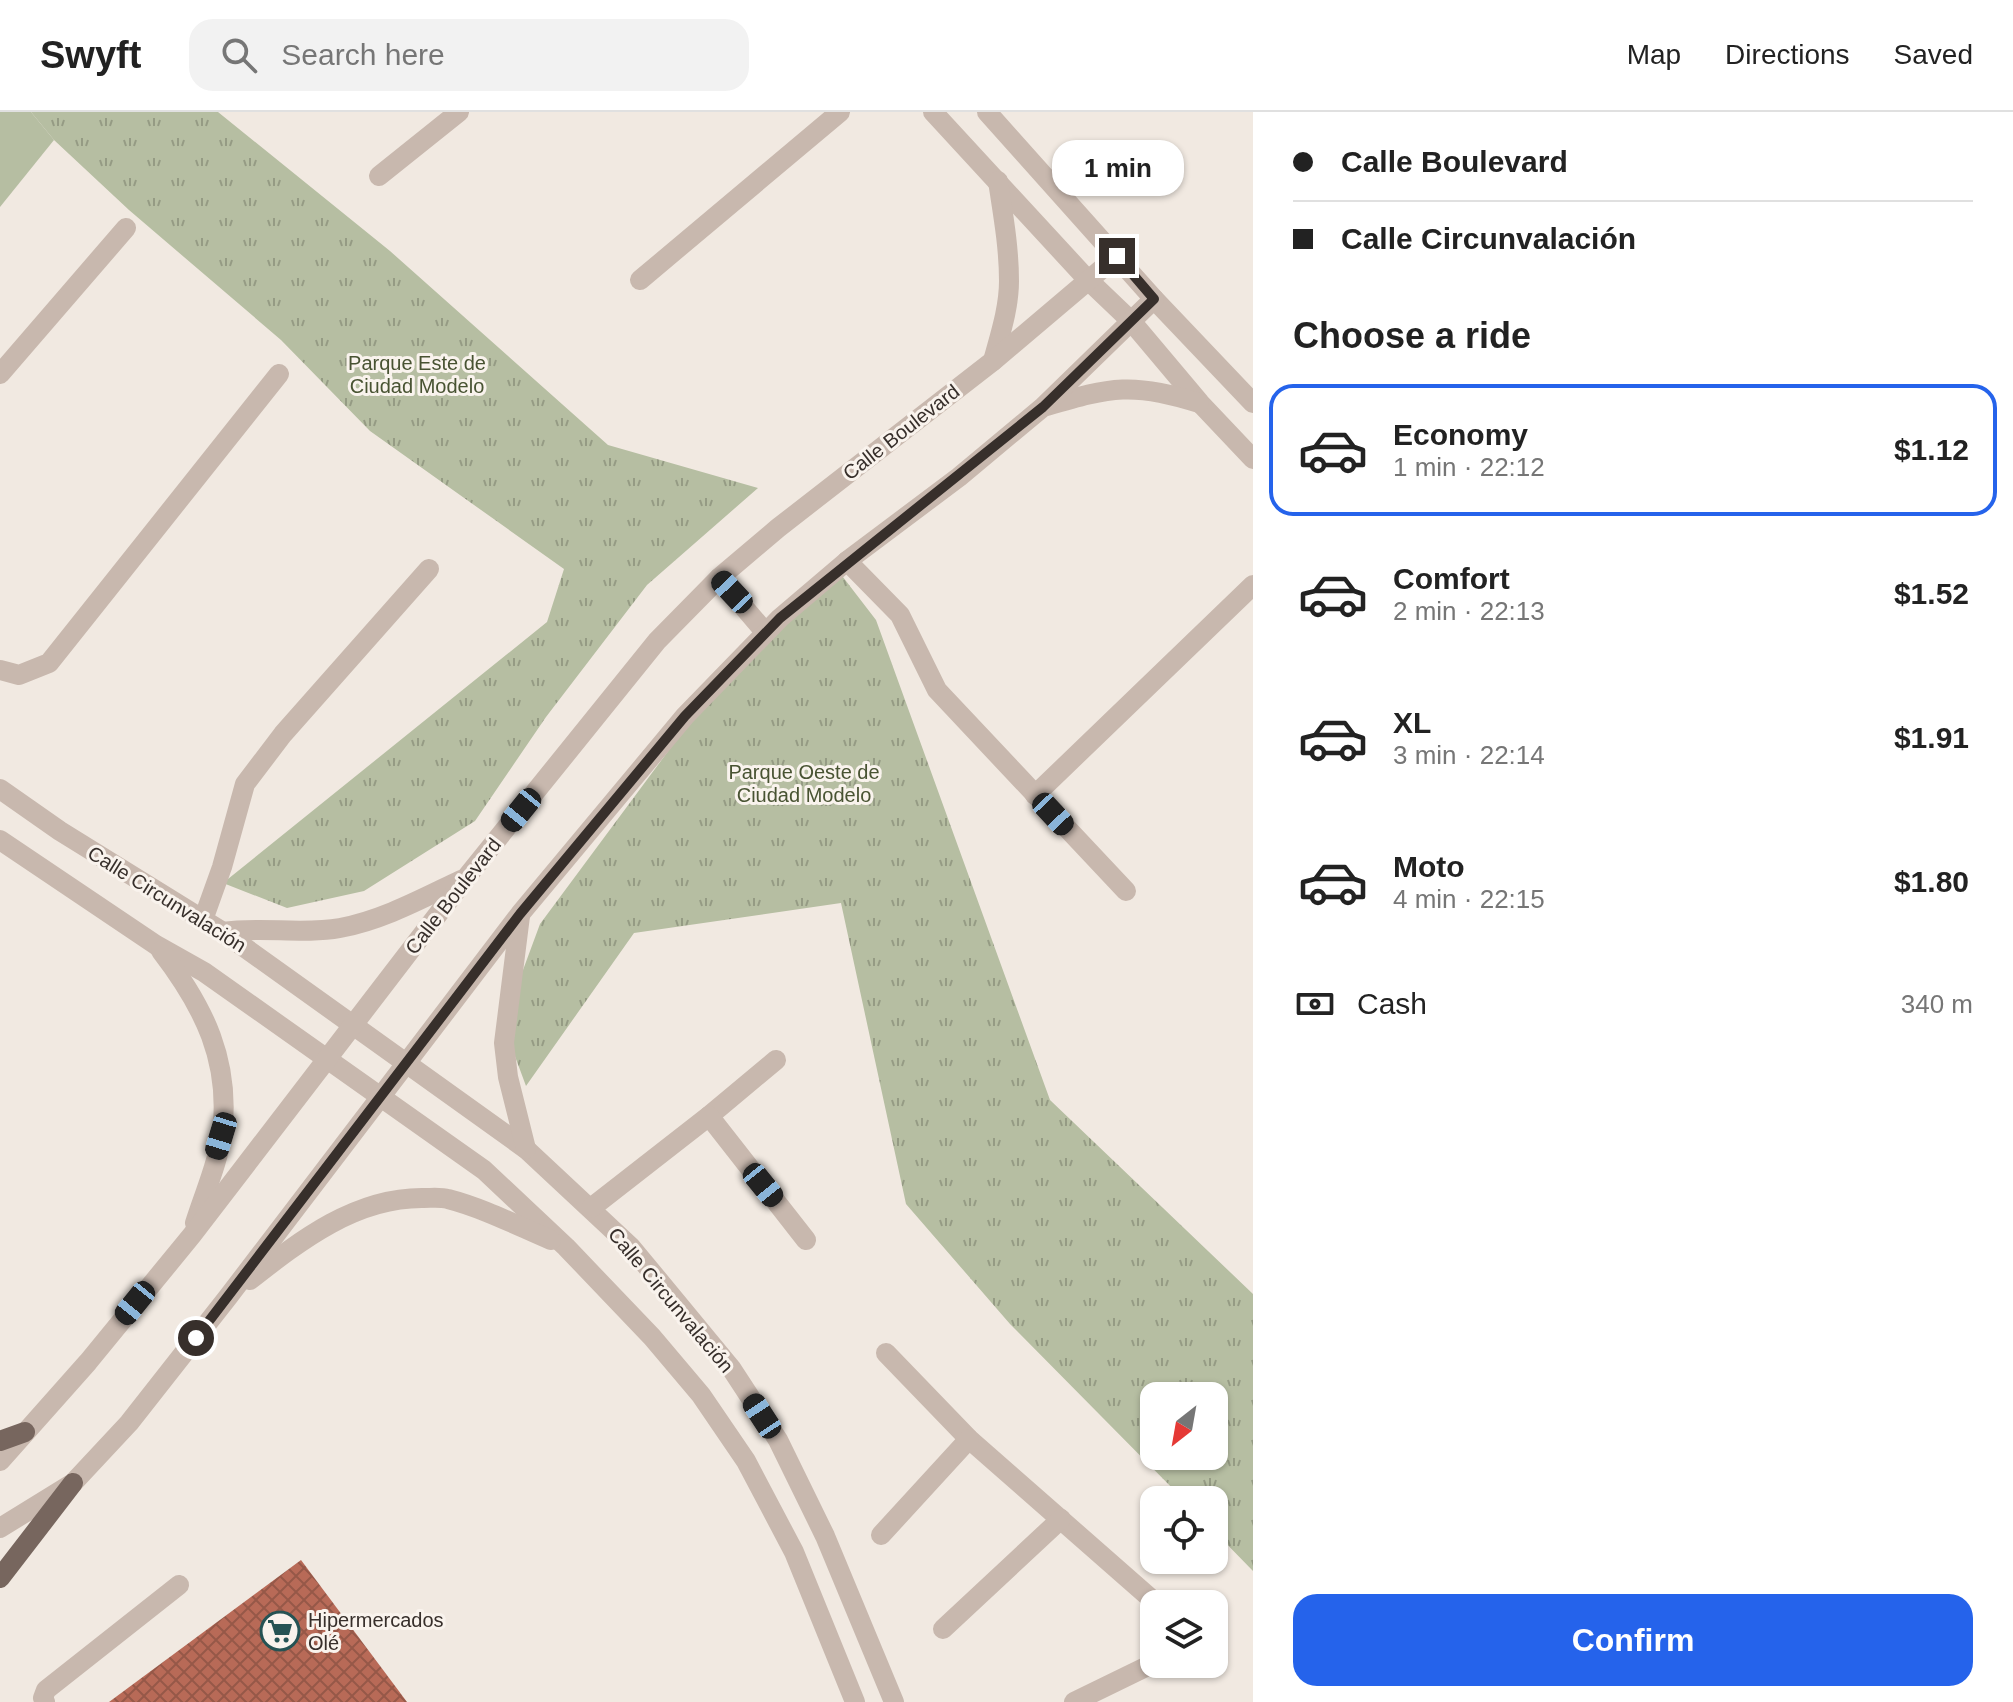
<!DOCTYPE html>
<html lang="en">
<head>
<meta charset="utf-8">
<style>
	body { margin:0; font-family:Arial,sans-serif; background:#f2f2f2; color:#222; height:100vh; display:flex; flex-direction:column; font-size:30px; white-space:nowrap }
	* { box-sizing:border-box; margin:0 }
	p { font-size:26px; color:#767676 }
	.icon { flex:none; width:44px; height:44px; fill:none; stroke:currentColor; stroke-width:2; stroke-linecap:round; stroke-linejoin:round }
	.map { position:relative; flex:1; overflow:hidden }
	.details { display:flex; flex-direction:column; background:#fff; width:760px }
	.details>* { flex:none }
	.top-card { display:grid; align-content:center; height:176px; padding:0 40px; background:#fff }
	.needle { width:52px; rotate:211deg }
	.tools { position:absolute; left:1140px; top:1270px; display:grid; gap:16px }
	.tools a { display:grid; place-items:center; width:88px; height:88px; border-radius:16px; background:#fff; box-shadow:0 2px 6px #0004; font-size:40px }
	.end { position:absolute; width:36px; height:36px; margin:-18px; border:10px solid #372f2b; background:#fff; box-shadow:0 0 0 4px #fff }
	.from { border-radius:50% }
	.bubble { position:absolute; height:56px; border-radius:24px; background:#fff; box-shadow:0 2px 6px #0004; font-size:26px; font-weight:800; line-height:56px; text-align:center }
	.car { position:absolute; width:24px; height:48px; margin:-24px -12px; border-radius:10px; box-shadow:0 0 6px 2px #0007; background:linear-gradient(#222 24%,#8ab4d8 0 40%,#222 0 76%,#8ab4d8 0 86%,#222 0) }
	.top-card b { display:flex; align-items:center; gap:28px; height:76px; font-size:30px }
	.top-card b+b { border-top:2px solid #e0e0e0 }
	.top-card i { width:20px; height:20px; background:#222 }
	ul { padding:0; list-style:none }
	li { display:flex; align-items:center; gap:24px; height:132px; margin:0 16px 12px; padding:0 24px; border:4px solid transparent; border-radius:24px }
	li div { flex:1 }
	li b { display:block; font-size:30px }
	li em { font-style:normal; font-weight:800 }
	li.current { border-color:#2563eb }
	li>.icon { width:72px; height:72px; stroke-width:1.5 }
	h2 { padding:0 40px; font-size:36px; line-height:96px }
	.pay { display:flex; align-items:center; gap:20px; height:88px; padding:0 40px; font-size:30px }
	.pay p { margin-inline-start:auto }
	.primary-button { display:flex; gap:16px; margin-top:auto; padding:16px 40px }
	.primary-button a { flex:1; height:92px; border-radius:24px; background:#2563eb; color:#fff; font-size:32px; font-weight:800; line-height:92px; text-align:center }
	header { display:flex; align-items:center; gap:48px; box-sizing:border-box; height:112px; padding:0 40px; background:#fff; border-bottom:2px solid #e0e0e0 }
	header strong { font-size:38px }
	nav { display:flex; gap:44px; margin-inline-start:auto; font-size:28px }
	.search { width:560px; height:72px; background:#f2f2f2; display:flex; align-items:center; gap:20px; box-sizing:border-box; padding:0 28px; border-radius:24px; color:#767676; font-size:30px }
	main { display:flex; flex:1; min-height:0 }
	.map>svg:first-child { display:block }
	.green { fill:#b6bea2 }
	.park { fill:url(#park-tufts); fill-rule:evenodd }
	.building { fill:url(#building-cross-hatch) }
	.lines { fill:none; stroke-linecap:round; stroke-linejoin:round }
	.minor { stroke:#c8b8ae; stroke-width:20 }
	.major { stroke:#77665e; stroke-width:20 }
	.route { stroke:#372f2b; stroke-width:10 }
	.labels { text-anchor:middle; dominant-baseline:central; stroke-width:6; stroke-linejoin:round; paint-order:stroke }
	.park-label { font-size:20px; fill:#485332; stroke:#f9f3ed }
	.street-label { font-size:20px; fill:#372f2b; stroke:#f9f3ed }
	.poi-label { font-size:20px; fill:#372f2b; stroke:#f9f3ed; text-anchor:start }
</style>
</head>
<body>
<header>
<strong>Swyft</strong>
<div class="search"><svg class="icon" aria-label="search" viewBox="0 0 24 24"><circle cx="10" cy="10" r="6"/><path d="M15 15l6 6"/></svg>Search here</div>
<nav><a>Map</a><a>Directions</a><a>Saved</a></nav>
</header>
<main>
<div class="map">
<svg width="1253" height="1590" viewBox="0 0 1253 1590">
	<defs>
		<pattern id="park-tufts" width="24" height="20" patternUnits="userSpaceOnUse" patternTransform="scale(2)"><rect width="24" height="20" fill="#b6bea2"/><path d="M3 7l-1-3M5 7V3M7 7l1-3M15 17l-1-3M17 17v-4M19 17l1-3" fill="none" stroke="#959b84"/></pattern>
		<pattern id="building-cross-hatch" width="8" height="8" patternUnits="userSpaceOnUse" patternTransform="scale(2)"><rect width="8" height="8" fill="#b86a57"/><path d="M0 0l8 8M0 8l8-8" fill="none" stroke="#965848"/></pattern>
	</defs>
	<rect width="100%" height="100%" fill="#f1e9e1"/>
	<polygon class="green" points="0,0 31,0 54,28 0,95"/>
	<g class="park">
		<polygon points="31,0 218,0 390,139 608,333 758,376 647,473 546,605 475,709 364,779 287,796 223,771 547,510 564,457 370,319 281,228 129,98 54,28"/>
		<path d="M836,456L876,508L1050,988L1253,1182V1459L1214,1419V1388H1184L1010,1212L906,1092L841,791L634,821L526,974L503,912L540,812L689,611ZM1154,1284H1214V1344H1154Z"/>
	</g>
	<polygon class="building" points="301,1448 407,1590 109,1590"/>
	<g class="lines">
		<g class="minor">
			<polyline points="933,0 1087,167 1131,209 1200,291 1253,347"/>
			<polyline points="987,0 1154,187 1253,291"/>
			<polyline points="379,64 459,0"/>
			<polyline points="640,168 840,0"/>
			<path d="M993,249C1000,223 1009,196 1009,169C1009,135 1003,102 998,69"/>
			<polyline points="0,262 126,116"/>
			<path d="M1047,294C1111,275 1134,270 1199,291"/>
			<polyline points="847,449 900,503 937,578 1126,779"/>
			<polyline points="719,466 765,520"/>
			<polyline points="0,558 19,563 49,551 279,262"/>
			<polyline points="0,677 60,719 223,820 526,1037 631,1135 731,1256 778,1328 825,1424 894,1590"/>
			<polyline points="1035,683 1253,473"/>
			<polyline points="0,728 156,833 204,860 484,1058 566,1135 652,1225 701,1283 746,1349 794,1440 855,1590"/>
			<polyline points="520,804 504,931 508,965 526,1037"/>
			<polyline points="203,808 222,755 245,672 283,622 429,457"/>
			<path d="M223,820C262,814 302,823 340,816C383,808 423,786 461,768"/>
			<path d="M161,839C204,895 231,949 222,1022C218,1051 204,1082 195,1111"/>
			<polyline points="709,1004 776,948"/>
			<polyline points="591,1096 709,1004 806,1128"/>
			<path d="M250,1168C301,1128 356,1085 424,1086C432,1086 441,1085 448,1087C483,1096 518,1114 551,1128"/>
			<polyline points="886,1241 969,1327 1157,1492"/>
			<polyline points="0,1349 88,1250 192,1123 465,767 657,529 719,466 778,416 993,249 1117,144"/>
			<polyline points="0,1416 73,1371 129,1311 228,1185 520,802 685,604 780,506 847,449 959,365 1043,295 1154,187"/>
			<polyline points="881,1423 969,1327"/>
			<polyline points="943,1517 1061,1407"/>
			<polyline points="45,1590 43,1586 46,1578 179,1473"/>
			<polyline points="1074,1590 1154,1551"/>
		</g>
		<g class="major">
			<polyline points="0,1329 25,1320"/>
			<polyline points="0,1466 73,1371"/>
		</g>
	</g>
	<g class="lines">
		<polyline class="route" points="196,1226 520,802 685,604 780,506 1043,295 1154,187 1117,144"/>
	</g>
	<defs>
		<symbol id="supermarket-ring" viewBox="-11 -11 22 22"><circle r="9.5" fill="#f9f3ed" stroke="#255354" stroke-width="1.5"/><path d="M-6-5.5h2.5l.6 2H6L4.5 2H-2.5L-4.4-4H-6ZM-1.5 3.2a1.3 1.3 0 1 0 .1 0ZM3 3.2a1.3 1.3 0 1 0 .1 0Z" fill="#255354"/></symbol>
	</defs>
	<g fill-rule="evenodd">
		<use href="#supermarket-ring" x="258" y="1497" width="44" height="44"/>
	</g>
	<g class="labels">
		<g class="park-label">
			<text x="417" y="251">Parque Este de<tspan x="417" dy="23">Ciudad Modelo</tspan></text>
			<text x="804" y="660">Parque Oeste de<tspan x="804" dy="23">Ciudad Modelo</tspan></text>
		</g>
		<g class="street-label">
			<text transform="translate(901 320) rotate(-38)">Calle Boulevard</text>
			<text transform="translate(453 784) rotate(-52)">Calle Boulevard</text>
			<text transform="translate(167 787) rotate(32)">Calle Circunvalación</text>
			<text transform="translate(671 1188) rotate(50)">Calle Circunvalación</text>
		</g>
		<g class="poi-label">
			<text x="308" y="1508">Hipermercados<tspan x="308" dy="23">Olé</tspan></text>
		</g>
	</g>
</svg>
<div class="tools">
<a><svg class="needle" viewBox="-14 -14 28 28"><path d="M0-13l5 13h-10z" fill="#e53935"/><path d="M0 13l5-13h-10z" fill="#767676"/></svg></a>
<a><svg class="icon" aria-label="locate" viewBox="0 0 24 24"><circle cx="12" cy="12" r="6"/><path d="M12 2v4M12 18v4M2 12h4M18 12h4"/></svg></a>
<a><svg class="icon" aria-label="layers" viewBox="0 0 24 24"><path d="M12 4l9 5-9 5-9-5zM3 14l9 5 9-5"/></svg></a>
</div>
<i class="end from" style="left:196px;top:1226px"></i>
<i class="end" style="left:1117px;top:144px"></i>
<div class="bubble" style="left:1052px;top:28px;width:132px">1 min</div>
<i class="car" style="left:732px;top:480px;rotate:317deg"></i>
<i class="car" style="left:521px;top:698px;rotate:219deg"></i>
<i class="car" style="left:1053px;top:702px;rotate:137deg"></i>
<i class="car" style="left:221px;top:1024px;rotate:197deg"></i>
<i class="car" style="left:763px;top:1073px;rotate:141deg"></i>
<i class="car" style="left:135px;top:1191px;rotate:219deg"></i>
<i class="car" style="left:762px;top:1304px;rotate:327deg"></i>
</div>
<section class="details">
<div class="top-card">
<b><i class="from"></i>Calle Boulevard</b>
<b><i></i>Calle Circunvalación</b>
</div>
<h2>Choose a ride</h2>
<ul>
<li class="current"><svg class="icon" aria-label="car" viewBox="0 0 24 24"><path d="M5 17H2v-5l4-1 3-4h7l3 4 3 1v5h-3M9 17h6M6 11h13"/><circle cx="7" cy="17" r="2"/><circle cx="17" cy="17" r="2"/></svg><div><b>Economy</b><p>1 min · 22:12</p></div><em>$1.12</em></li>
<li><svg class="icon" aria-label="car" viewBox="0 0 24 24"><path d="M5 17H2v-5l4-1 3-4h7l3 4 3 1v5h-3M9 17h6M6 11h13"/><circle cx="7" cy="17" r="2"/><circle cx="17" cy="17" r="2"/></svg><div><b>Comfort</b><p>2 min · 22:13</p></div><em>$1.52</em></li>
<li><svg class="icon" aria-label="car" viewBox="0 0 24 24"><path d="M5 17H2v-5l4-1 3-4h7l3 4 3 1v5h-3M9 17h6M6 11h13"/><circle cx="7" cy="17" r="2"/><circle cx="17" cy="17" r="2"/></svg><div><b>XL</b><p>3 min · 22:14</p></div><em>$1.91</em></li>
<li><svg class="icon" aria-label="car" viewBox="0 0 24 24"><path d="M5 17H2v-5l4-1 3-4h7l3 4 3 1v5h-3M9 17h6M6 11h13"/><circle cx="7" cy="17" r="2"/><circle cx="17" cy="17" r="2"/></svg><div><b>Moto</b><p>4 min · 22:15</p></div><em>$1.80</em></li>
</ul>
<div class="pay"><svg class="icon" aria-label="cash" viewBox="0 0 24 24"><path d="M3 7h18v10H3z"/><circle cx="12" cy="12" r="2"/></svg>Cash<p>340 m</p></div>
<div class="primary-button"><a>Confirm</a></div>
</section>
</main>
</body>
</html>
